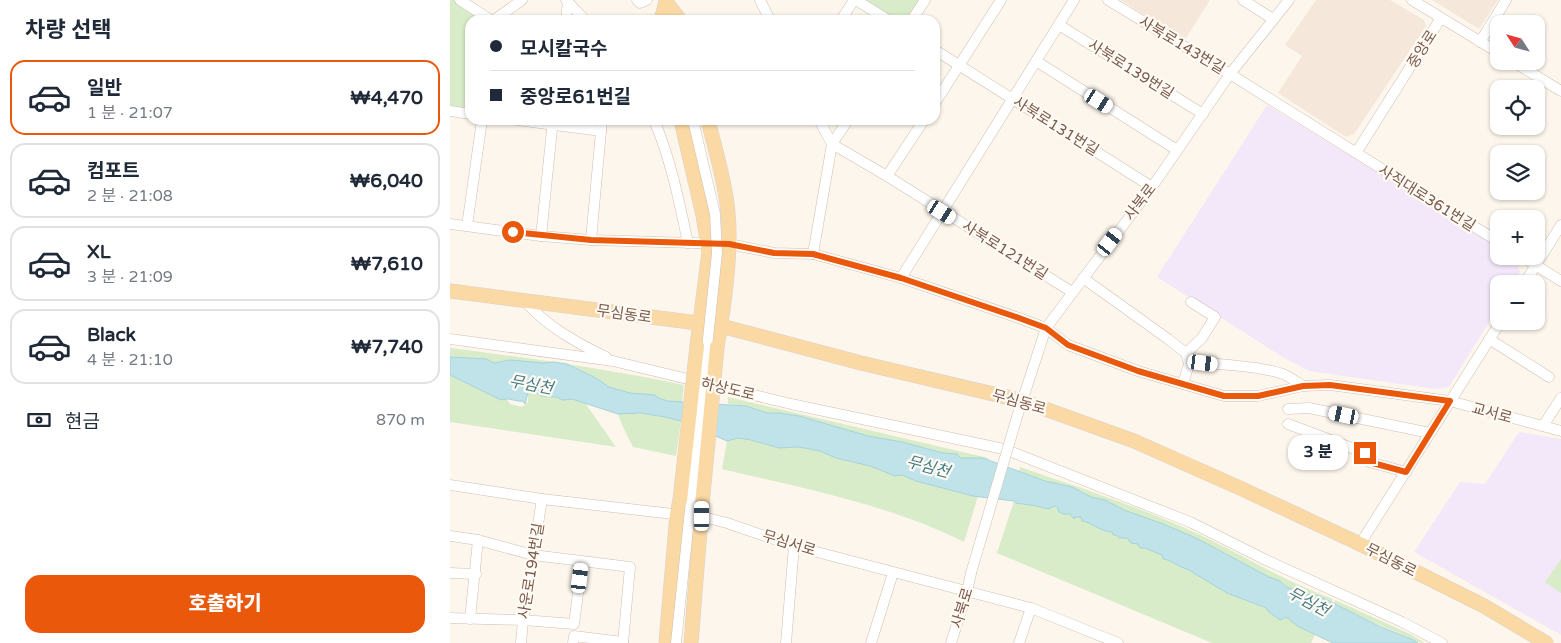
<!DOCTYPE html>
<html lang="ko">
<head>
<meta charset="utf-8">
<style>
	body { margin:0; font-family:"Varela Round","Noto Sans KR",sans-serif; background:#f6f6f7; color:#1f2937; height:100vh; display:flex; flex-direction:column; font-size:19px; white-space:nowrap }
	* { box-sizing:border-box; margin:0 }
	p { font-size:16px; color:#747a83 }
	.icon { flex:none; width:28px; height:28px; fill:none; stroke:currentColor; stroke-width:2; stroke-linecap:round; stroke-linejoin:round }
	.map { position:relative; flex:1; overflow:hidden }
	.side { display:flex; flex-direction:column; background:#fff; width:450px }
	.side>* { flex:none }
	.guide { position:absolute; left:15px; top:15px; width:475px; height:110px; border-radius:15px; box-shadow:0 1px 4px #0004; display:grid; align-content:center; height:110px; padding:0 25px; background:#fff }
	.needle { width:32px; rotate:306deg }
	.tools { position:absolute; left:1040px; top:15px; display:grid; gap:10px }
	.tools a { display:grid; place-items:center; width:55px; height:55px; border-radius:10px; background:#fff; box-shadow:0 1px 4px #0004; font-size:25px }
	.end { position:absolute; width:22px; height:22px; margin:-11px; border:6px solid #ea580c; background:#fff; box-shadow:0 0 0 2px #fff }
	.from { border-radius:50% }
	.bubble { position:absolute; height:35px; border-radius:15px; background:#fff; box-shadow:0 1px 4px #0004; font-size:16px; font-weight:800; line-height:35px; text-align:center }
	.car { position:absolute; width:15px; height:30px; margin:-15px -8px; border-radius:6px; box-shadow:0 0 4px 1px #0007; background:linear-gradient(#fff 24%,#345 0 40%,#fff 0 76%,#345 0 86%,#fff 0) }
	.guide b { display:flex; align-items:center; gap:18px; height:48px; font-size:19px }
	.guide b+b { border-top:1px solid #e0e1e3 }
	.guide i { width:12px; height:12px; background:#1f2937 }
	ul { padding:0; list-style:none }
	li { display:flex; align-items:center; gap:15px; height:75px; margin:0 10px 8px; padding:0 15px; border:2px solid #e0e1e3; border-radius:15px }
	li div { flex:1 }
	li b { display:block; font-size:19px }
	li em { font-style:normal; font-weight:800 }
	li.active { border-color:#ea580c }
	li>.icon { width:45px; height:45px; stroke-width:1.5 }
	h2 { padding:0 25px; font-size:22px; line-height:60px }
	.pay { display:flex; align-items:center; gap:12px; height:55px; padding:0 25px; font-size:19px }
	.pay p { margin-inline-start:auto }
	.cta { display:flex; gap:10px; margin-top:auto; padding:10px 25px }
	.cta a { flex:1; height:58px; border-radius:15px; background:#ea580c; color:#fff; font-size:20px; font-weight:800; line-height:58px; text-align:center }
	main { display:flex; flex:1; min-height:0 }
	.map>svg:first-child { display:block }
	.residential { fill:#f5e8da }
	.education { fill:#f3e8fa }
	.green { fill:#d8ecc9 }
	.water { fill:#bfe3e8; stroke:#a5d3da }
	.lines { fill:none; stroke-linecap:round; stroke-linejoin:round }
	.minor-casing { stroke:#d1beb0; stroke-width:11 }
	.major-casing { stroke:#dad1cd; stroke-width:15 }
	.minor { stroke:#fff; stroke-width:10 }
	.major { stroke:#fbd9a5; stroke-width:14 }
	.minor-bridge-casing { stroke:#d1beb0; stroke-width:11; stroke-linecap:butt }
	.major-bridge-casing { stroke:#dad1cd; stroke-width:15; stroke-linecap:butt }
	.minor-bridge { stroke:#fff; stroke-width:10 }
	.major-bridge { stroke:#fbd9a5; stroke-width:14 }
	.route { stroke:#ea580c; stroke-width:6 }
	.labels { text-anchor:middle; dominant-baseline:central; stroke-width:4.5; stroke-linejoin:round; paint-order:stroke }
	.street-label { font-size:15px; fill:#7a5c4d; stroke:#fffaf3 }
	.water-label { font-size:16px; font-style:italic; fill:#437c86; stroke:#fffaf3 }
</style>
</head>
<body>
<main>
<section class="side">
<h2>차량 선택</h2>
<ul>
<li class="active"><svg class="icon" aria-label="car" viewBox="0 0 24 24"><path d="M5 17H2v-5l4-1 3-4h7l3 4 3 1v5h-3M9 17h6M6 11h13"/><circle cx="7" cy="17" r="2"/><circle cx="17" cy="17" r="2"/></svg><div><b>일반</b><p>1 분 · 21:07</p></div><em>₩4,470</em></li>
<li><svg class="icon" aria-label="car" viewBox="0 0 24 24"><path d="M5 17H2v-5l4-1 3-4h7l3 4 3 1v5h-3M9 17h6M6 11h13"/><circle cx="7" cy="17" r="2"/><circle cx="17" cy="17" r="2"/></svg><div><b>컴포트</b><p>2 분 · 21:08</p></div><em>₩6,040</em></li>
<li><svg class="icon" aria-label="car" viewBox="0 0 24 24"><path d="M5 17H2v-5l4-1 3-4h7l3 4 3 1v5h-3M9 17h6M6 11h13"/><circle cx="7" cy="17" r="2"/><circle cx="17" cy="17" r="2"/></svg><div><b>XL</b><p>3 분 · 21:09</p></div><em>₩7,610</em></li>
<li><svg class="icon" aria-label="car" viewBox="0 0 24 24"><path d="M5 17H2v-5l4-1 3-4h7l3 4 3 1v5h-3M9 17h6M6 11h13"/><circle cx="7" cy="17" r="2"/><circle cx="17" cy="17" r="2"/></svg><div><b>Black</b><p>4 분 · 21:10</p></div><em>₩7,740</em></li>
</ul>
<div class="pay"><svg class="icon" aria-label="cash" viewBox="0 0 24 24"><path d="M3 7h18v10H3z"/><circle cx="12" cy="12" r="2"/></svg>현금<p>870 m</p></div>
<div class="cta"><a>호출하기</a></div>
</section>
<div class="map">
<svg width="1111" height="643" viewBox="0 0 1111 643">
	<rect width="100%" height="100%" fill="#fdf6ec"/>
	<g class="residential">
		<polygon points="671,0 760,0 734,41"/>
		<polygon points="866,0 940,0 974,20 976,26 904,134 896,137 828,93 852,56 835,45"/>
		<polygon points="982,0 1048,0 1029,29"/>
	</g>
	<g class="education">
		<polygon points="817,105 1049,247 1049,256 1065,257 1070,272 1063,284 1049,284 1049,306 999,387 985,389 859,371 831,356 707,277"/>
		<polygon points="1069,432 1111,439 1111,635 964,552 1010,482 1035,484"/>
	</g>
	<g class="green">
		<polygon points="0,0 4,0 35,20 20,20 20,111 0,108"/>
		<polygon points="415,0 470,0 457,20 446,20"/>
		<path d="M0,348C79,358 157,369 234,385L232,402L217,401L204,395L180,393L159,387L146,378L117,364L104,362L93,363L60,360L44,363L36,359L0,357Z"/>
		<polygon points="0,375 56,398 60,404 72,407 78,402 78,393 83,390 91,396 106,397 113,400 122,399 135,403 166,447 0,422"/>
		<polygon points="278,397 538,458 538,460 527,458 510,458 506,454 493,453 452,442 418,436 349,416 329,413 317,413 296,406 278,404"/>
		<polygon points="176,412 215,417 231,421 226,456 183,447 173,427 168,414"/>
		<path d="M288,438L301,440L329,448L349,447L370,451L386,458L420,466L431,471L451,475L466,481L528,496L514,542C441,505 351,488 272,469L277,441Z"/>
		<path d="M570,467C625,486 681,504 735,528C785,550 831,580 883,599L882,602C871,597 862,596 851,593C839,589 831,582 819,577L746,538L713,524L674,510L655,500L641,497L622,487L595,481L569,471Z"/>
		<path d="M564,501L566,503L587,506L598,509L605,506L608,508L609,512L631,517L653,530L662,532L669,538H677L712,555L713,559C722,560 728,567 737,569L777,593L836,617L849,627L865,635L861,643H762L547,553Z"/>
		<polygon points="1111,559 1111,593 1095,582"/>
		<path d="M885,600L960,634L975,643C967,643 961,639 953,635C929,625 906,615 884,603Z"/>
	</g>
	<path class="water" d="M0,357L36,359L44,363L60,360L93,363L104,362L117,364L146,378L159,387L180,393L205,395L207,397L217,401L296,406L317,413H329L349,416L418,436L452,442L493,453L507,454L510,458H533L595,481L622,487L641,497L655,500L674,510L713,524L746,538L819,577L830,581L835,586L851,593L869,596L931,627L961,639L968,643H883L849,627L836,617L830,620L819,612L816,608L777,593L737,569C728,567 722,560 713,559L712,555L695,548H690L688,544L681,543L677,538H669L666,535H663L662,532C650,532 642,522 632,521L631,517H625L624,519L620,514H614L609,512L608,508L605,506L598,509L587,506L566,503L564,501L523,496L466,481L452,475L445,476L420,466L386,458L370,451L349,447L329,448L301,440L288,438L277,441L231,421L215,417L190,413L168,414L122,399L113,400L106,397L91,396L83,390L78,393L75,404L73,401C65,402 59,397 51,400L0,375Z"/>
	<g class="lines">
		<defs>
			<g id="minor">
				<polyline points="10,0 41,20"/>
				<polyline points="116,0 135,20"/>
				<polyline points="187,0 190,3 197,0"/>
				<polyline points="310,0 320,20"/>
				<polyline points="406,0 438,20"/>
				<polyline points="658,0 780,74 1049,242"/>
				<polyline points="793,0 823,19"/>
				<polyline points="962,0 1049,53"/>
				<polyline points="44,20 72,0"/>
				<polyline points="116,20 118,1"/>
				<polyline points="391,20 404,0"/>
				<polyline points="462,20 475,0"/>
				<polyline points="609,25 753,114"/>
				<polyline points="1030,42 1056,0"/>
				<polyline points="485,50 702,187"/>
				<polyline points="586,61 727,150"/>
				<polyline points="1062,61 1111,91"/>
				<polyline points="485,103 551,0"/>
				<polyline points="0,111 20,114"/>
				<polyline points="67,120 151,131"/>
				<path d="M204,120C221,160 229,201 238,243"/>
				<polyline points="369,120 382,144"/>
				<polyline points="382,144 437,176 622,292"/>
				<polyline points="906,153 991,18"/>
				<polyline points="437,176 474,120"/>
				<polyline points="0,224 91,236 141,240 279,244 324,253 363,254 451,278 569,318 596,328 618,345 688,371 774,396 808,396 853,386 880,385 1000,401 1111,431"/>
				<polyline points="17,226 32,120"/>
				<polyline points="91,236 103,120"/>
				<polyline points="141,240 152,120"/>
				<polyline points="363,254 382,144 398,120"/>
				<polyline points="1071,256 1111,281"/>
				<polyline points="451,278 624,0"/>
				<polyline points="633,278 718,339 736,353 739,364 733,384"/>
				<polyline points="1074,284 1111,225"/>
				<path d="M74,300C96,326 125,342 156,357"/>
				<polyline points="0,339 163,361 341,404 554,449 740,522 816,560 952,622 992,643"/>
				<polyline points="1039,339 1099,377"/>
				<polyline points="736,353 752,338 765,317 741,302"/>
				<path d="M739,364C761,362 813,367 833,374C840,377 847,382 853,386"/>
				<polyline points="838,409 859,408 980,433"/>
				<polyline points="567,417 596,328 702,187 780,74 839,0"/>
				<polyline points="838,424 915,453 919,462 956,472"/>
				<polyline points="1093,426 1111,398"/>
				<polyline points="0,485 92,499 232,515"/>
				<polyline points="246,515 277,523 344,546 581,608 668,643"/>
				<polyline points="0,536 28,540 83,555 180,567 173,643"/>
				<polyline points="910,544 1051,321"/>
				<polyline points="0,573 26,574"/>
				<polyline points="0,618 73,620 124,624 132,562"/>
				<polyline points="20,619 28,540"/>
				<polyline points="71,643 73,620 92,499"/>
				<polyline points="123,643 124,636 173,642"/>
				<polyline points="336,643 344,546"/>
				<polyline points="421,643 443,573"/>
				<polyline points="501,643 517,592 521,573"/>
				<polyline points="569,643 581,608"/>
			</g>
			<g id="major">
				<polyline points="216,2 230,20"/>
				<polyline points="211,20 216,2"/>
				<polyline points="231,120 253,215 259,252 247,346"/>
				<path d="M258,120C265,149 276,184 278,213C282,253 274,307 267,347"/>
				<polyline points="0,291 271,326 411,363 573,401 684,441 790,488 910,544 1034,606 1096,643"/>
				<polyline points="216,643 227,514 230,500"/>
				<polyline points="241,643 252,505"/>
			</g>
		</defs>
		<use href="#minor" class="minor-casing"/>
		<use href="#major" class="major-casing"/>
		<use href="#minor" class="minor"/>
		<use href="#major" class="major"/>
		<defs>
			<g id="minor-bridge">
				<polyline points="521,573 567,417"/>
				<polyline points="226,643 267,253 265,214 243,120"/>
			</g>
			<g id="major-bridge">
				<polyline points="230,500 247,346"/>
				<polyline points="252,505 267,347"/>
			</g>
		</defs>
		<use href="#minor-bridge" class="minor-bridge-casing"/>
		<use href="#major-bridge" class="major-bridge-casing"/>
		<use href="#minor-bridge" class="minor-bridge"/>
		<use href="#major-bridge" class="major-bridge"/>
	</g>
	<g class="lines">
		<polyline class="route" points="63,232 141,240 279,244 324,253 363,254 451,278 569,318 596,328 618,345 688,371 774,396 808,396 853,386 880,385 1000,401 956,472 919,462 915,453"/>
	</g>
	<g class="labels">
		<g class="street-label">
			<text transform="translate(732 45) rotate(31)">사북로143번길</text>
			<text transform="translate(972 49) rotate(-58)">중앙로</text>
			<text transform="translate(681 69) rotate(32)">사북로139번길</text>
			<text transform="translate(606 126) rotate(32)">사북로131번길</text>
			<text transform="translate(977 198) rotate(32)">사직대로361번길</text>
			<text transform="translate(690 202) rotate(-53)">사북로</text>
			<text transform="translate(555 250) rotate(32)">사북로121번길</text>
			<text transform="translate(174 314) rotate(8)">무심동로</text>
			<text transform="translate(278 389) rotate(13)">하상도로</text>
			<text transform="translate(569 402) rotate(16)">무심동로</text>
			<text transform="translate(1042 413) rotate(15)">교서로</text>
			<text transform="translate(339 543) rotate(17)">무심서로</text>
			<text transform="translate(941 560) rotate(27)">무심동로</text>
			<text transform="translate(81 571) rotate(-81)">사운로194번길</text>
			<text transform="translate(512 608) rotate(-73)">사북로</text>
		</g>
		<g class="water-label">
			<text transform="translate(81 385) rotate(11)">무심천</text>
			<text transform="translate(478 467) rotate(15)">무심천</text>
			<text transform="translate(858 602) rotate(28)">무심천</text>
		</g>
	</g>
</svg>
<div class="tools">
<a><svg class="needle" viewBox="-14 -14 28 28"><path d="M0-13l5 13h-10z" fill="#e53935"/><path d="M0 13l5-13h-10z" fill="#747a83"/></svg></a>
<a><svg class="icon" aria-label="locate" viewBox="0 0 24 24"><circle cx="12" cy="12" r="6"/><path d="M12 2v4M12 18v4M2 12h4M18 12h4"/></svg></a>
<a><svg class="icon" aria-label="layers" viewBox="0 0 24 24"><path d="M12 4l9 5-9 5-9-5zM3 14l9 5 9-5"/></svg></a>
<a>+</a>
<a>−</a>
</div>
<i class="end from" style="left:63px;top:232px"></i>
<i class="end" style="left:915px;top:453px"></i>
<div class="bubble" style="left:838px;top:435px;width:60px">3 분</div>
<i class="car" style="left:649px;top:101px;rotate:122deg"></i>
<i class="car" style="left:492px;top:212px;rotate:122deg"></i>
<i class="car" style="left:660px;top:242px;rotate:37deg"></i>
<i class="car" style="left:753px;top:363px;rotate:97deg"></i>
<i class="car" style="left:894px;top:415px;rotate:282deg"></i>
<i class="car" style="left:252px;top:516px;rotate:0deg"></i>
<i class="car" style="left:130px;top:578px;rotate:7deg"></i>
<div class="guide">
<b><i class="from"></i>모시칼국수</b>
<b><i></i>중앙로61번길</b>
</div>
</div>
</main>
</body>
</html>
